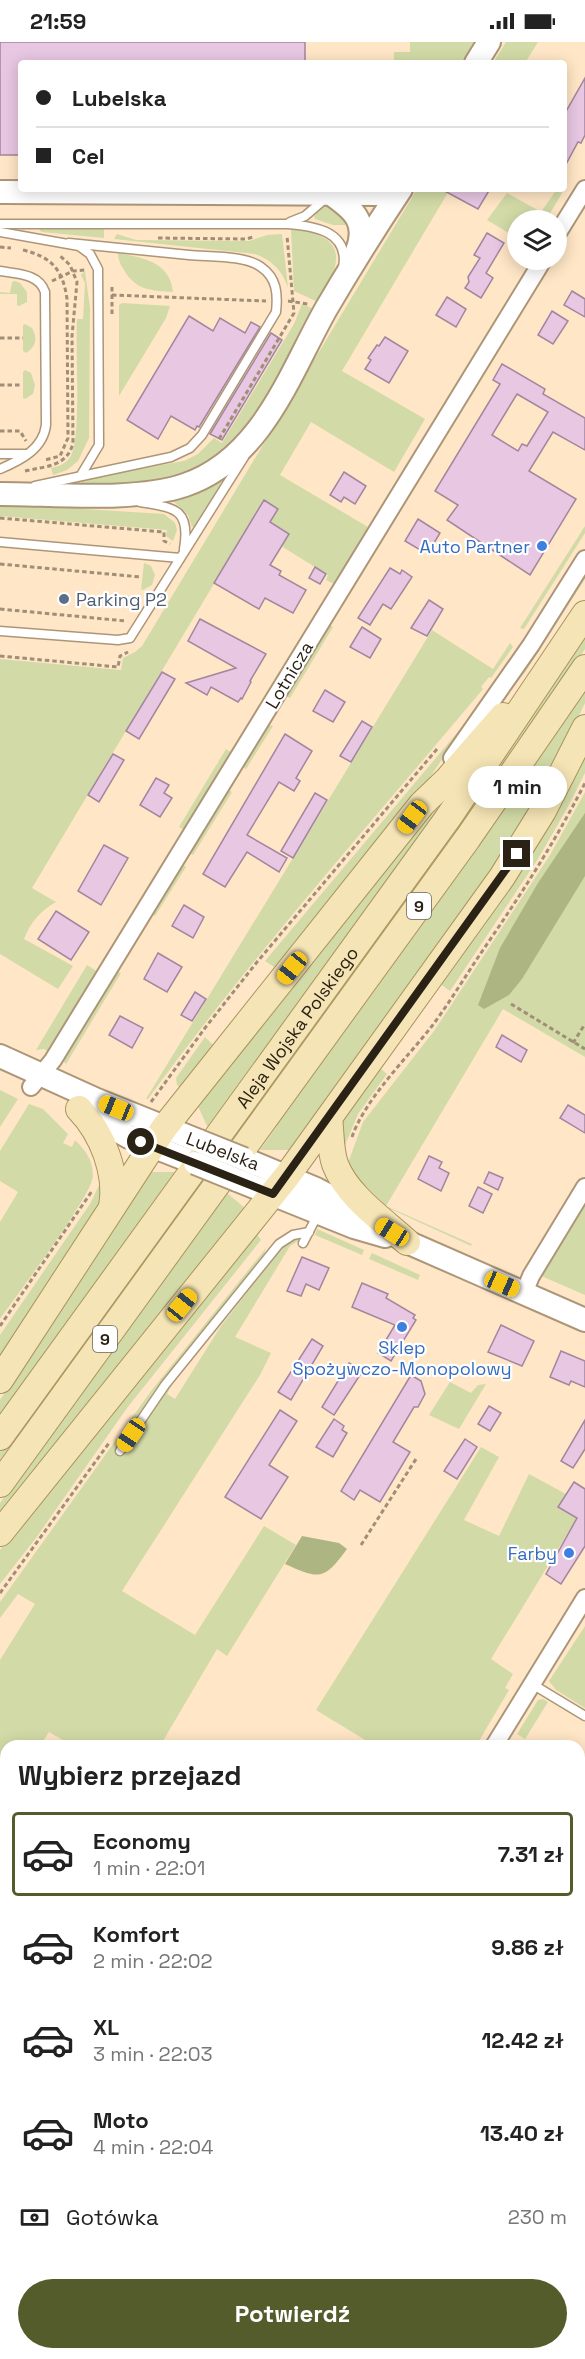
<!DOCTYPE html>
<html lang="pl">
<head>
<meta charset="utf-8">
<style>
	body { margin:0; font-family:"Space Grotesk",sans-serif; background:#f6f6f6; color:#222; height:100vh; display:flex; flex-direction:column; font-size:22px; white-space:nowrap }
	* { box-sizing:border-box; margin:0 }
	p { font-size:20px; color:#767676 }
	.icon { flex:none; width:33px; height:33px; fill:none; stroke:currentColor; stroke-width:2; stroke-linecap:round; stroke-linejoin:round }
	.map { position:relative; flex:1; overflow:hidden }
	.drawer { position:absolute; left:0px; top:1698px; width:585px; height:620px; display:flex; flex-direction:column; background:#fff; border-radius:18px 18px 0 0; box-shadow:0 3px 15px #0003 }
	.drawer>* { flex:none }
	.guide { position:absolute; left:18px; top:18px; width:549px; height:132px; border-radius:6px; box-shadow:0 3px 15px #0003; display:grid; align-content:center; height:132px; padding:0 18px; background:#fff }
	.controls { position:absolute; left:507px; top:168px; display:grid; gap:12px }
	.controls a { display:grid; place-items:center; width:60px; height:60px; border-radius:50%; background:#fff; box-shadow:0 3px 15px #0003; font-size:30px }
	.end { position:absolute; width:27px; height:27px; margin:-14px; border:8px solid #2b2216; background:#fff; box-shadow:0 0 0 3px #fff }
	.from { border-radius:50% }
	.bubble { position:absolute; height:42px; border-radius:21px; background:#fff; box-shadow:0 3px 15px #0003; font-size:20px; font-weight:700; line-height:42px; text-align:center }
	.car { position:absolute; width:18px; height:36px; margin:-18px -9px; border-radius:8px; box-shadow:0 0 4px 2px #0007; background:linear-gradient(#f5c518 24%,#345 0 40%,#f5c518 0 76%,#345 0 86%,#f5c518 0) }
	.guide b { display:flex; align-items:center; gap:21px; height:57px; font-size:22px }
	.guide b+b { border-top:2px solid #e0e0e0 }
	.guide i { width:15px; height:15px; background:#222 }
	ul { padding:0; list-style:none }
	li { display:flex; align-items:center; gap:18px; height:84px; margin:0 12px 9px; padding:0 6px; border:3px solid transparent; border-radius:6px }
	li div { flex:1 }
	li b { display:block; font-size:22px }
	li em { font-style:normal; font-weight:700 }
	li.active { border-color:#545c2b }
	li>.icon { width:54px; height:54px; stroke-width:1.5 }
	h2 { padding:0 18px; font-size:27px; line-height:72px }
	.pay { display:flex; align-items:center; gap:15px; height:66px; padding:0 18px; font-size:22px }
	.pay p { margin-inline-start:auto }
	.action { display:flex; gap:12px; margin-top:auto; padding:12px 18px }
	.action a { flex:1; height:69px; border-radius:36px; background:#545c2b; color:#fff; font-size:24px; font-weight:700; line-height:69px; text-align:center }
	.status { display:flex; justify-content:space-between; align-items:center; height:42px; padding:0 30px; background:#fff; direction:ltr }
	.status svg { height:16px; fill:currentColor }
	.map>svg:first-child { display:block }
	.green { fill:#d2dba7 }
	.forest { fill:#adb582 }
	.building { fill:#e7c7e2; stroke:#a3859e; stroke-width:1.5; fill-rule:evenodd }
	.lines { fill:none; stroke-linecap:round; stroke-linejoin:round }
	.lane-casing { stroke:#ad9678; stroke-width:11 }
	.street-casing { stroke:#ad9678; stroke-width:20 }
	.secondary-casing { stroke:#ad9678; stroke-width:26 }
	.primary-casing { stroke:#aa945d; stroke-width:28 }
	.path { stroke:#a08e77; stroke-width:3; stroke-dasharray:4.5 3; stroke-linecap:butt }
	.lane { stroke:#fff; stroke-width:8 }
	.street { stroke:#fff; stroke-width:16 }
	.secondary { stroke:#fff; stroke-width:22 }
	.primary { stroke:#f5e4b5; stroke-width:26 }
	.secondary-bridge-casing { stroke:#ad9678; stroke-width:26; stroke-linecap:butt }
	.secondary-bridge { stroke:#fff; stroke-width:22 }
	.route { stroke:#2b2216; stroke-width:8 }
	.shop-dot { fill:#3f7fe0; stroke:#fff; stroke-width:2 }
	.service-dot { fill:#5c6f8a; stroke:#fff; stroke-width:2 }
	.labels { text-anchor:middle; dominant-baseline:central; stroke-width:4.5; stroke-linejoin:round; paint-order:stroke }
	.shield { fill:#fff; stroke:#6b645c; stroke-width:1.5 }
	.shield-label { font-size:16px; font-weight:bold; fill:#2b2216 }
	.shop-label { font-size:18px; fill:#366cbe; stroke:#fff; text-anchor:end }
	.service-label { font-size:18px; fill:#4e5e75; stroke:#fff; text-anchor:start }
	.street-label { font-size:18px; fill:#2b2216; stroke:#fff }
</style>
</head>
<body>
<div class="status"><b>21:59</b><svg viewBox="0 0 49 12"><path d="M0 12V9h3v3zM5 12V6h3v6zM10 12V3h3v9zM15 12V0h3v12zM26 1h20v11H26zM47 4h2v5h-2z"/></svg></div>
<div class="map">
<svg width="585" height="2317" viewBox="0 0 585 2317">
	<rect width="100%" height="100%" fill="#ffe6c6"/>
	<g class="green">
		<polygon points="410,0 479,0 466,21 394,21 394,10 410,10"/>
		<polygon points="506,0 538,0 525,21 493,21"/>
		<polygon points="564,145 565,146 546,178 518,178 517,196 487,178 507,151 541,170 557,147 564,147"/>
		<path d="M417,147H450L342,329L425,377L394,430L311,380L280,433L368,485L334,542L326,538L328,533L281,504L289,492L270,480L278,467L264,458L32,846L56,860C41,868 30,881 24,897L73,924L58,947L0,912V617L121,628L123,616L135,610L142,604Z"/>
		<polygon points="329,161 341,165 348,183 333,183 315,177 314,174 322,163"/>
		<polygon points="41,187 104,187 104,196 42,190 39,188"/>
		<path d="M291,187C349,194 342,218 320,261L294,249Z"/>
		<path d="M117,192L136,198L249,199L267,193L282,192L288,246C282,228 273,219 255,212L114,197Z"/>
		<path d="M118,211C144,216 170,220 173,250C152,249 135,248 124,228C120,222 118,217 118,211Z"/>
		<path d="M85,229L90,266L89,396L78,419L67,428L53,433L51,426C60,424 66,422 71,414C82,393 75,307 77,277H83L85,241L81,233Z"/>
		<polygon points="15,239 20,241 27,250 27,260 19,264 17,263 17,252 0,252 0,250 10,251 12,240"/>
		<polygon points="122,261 170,264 166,276 119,354 119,263"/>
		<path d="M302,262L316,268C278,332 241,422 161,439C133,446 102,444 74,443L77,438L184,419L198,412L214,396L222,401L294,282Z"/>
		<path d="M25,282L32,286C38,296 36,305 26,311L23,309V283Z"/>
		<polygon points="25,328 31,331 35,343 33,352 25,357 23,356 23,330"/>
		<polygon points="220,438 222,443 197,484 192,485 188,473 173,459"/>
		<polygon points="0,462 59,462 84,467 164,472 175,481 177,488 173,499 166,494 167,488 0,474"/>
		<polygon points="585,484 585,491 524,587 520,586"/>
		<polygon points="144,521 151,524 155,533 152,543 143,548 141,547"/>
		<polygon points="585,531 585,537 526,629 489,676"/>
		<polygon points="328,582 333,585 290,656 284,653"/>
		<path d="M432,588L493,627L510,601L513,605L491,636L489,635L481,645L483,647C370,782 252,914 148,1057H146Z"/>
		<polygon points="585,591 585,607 557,649 237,1098 230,1095"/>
		<polygon points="585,646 585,661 575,682 536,759 503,815 292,1108 260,1108 277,1084 274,1081"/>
		<polygon points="472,673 420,750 301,899 274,925 265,919"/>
		<polygon points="266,682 273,684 246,727 241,724"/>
		<polygon points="226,707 232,711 185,788 179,785"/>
		<polygon points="585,707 585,731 569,763 538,817 450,949 439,941"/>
		<polygon points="479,714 208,1086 196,1060 471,720"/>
		<polygon points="227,747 232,750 193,813 188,810"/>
		<polygon points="585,750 585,1015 503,967 386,1164 472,1202 471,1204 384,1164 380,1161 381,1159 356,1135 348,1121 363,1080 434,989 550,813"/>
		<polygon points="181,821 186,825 155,874 151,872"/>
		<polygon points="87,923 98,930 49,1010 44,1007 36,1008"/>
		<polygon points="115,929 121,931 66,1022 62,1017"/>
		<polygon points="205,995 213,1003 182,1048 177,1043 176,1036"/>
		<polygon points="381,1027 387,1032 358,1072 343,1108 342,1079 356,1055"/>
		<polygon points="0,1048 18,1057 0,1085"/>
		<path d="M29,1062L43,1067L68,1092L63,1101L72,1105L75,1098C86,1109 93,1118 93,1134C92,1154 16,1254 0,1277V1180L18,1150L0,1139V1109Z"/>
		<polygon points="146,1130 176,1130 0,1378 0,1358"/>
		<polygon points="101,1139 104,1156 0,1317 0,1293 90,1162"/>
		<polygon points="198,1139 205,1142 0,1423 0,1410"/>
		<polygon points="227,1151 246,1167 0,1477 0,1461 208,1174 210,1175"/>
		<polygon points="585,1157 585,1253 539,1233"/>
		<polygon points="317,1187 364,1208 362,1213 315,1193"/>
		<polygon points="256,1191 261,1198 127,1366 36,1496 0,1542 0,1508"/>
		<polygon points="301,1197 290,1204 235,1295 271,1311 260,1333 122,1549 195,1593 264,1484 296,1503 227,1614 217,1607 160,1704 73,1704 49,1690 40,1704 6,1704 6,1759 0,1768 0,1618 35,1562 18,1552 0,1576 0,1560 151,1349 266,1206 263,1215 154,1349 116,1409 123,1414 173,1340 167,1352 175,1357 221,1284 279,1210 291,1198"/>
		<polygon points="372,1211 420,1233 418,1238 369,1217"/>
		<polygon points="450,1340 471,1351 478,1343 486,1342 459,1387 429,1373"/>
		<polygon points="481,1405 499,1415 464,1478 499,1494 529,1432 566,1452 559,1465 577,1476 491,1617 513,1632 505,1646 509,1648 476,1704 375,1704 316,1668"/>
		<polygon points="585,1584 585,1666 556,1648 549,1639"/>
		<polygon points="543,1657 548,1660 525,1697 517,1692 538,1658"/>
		<polygon points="0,1830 6,1834 6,1940 0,1950"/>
		<polygon points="6,2181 6,2312 30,2312 30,2317 0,2317 0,2191"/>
	</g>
	<g class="forest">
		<polygon points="585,771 585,834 522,937 509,953 484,967 478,963 500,906 538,841"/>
		<path d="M302,1494L339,1501L347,1507C324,1538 320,1538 285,1522Z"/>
		<polygon points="585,2161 585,2212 579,2209 579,2168"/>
	</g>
	<g class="building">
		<polygon points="0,0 305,0 305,21 21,21 21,113 0,113"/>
		<polygon points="585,36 585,93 581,101 578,100 564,126 564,73"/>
		<polygon points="441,147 490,147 478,167"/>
		<polygon points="487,191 504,201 486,231 493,236 481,256 465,246 469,240 468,235 480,216 474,213"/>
		<polygon points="572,249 585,257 585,275 564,263"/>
		<polygon points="447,255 466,267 456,285 436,273"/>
		<polygon points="552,269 568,279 553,302 538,293"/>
		<polygon points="189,274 213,289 220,276 245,291 251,280 260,285 199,385 197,384 195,388 171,374 158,397 127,378"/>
		<polygon points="271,291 282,298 222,398 210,392"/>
		<polygon points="385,295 408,309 389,341 365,327 371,318 368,316 377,303 379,304"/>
		<path d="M502,322L545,347L543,352L585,376V408L553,390L529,429L576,457L530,533L447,478L458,463L435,449L500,342L493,338ZM517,352L548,370L527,404L522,402L518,409L492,393Z"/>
		<polygon points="344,430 366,444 355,462 344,455 341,460 330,453"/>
		<polygon points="264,458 278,467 270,480 289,492 270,523 281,529 279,533 306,548 293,571 265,556 259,567 214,541"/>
		<polygon points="418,477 440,491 431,506 426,502 422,509 405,499"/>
		<polygon points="315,525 326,532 320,542 309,536"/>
		<polygon points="390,526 400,532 402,528 412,535 391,567 383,562 370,583 358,576"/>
		<polygon points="429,558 443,567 427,594 411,586"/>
		<polygon points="200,577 266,612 250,639 251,640 242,657 241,656 238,660 211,645 207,653 186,641 236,626 188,599"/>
		<polygon points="362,585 381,597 370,616 350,605"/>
		<polygon points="162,630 175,637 139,697 126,689"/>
		<polygon points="325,648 345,660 333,680 313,669"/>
		<polygon points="362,679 372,685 351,720 340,714"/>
		<polygon points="285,692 312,709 296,736 300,739 294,749 279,740 247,793 287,816 279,830 247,810 225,845 203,832"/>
		<polygon points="113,712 124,718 99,760 88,753"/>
		<polygon points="156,736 169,743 164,751 172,756 160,775 140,763"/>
		<polygon points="315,751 327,758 293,816 281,809"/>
		<polygon points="104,803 128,816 101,863 78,849"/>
		<polygon points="184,863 204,875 193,896 172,884"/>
		<polygon points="56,869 89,890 71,918 38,897"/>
		<polygon points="158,911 182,925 167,950 144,937"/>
		<polygon points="195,950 206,957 192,979 181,973"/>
		<polygon points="120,974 143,986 132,1006 109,993"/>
		<polygon points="502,993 527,1008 521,1020 496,1005"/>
		<polygon points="568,1063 585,1073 585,1091 560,1076"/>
		<polygon points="429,1114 442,1120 439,1126 449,1131 441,1149 418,1137"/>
		<polygon points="489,1130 503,1136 498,1148 484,1141"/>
		<polygon points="478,1145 492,1152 483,1171 469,1164"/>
		<polygon points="302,1215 329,1226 319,1248 306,1242 301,1254 287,1249"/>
		<polygon points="362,1241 388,1252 386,1256 415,1273 413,1276 416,1278 391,1319 378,1311 395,1283 352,1265"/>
		<polygon points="501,1283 534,1299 522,1324 488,1310"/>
		<polygon points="312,1297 323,1304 291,1358 278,1350"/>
		<polygon points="561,1309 585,1319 585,1345 571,1339 569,1343 550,1335"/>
		<polygon points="349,1321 360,1328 360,1333 334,1373 322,1365"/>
		<polygon points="411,1333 421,1339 425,1352 418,1365 414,1365 393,1400 410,1410 380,1460 360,1448 354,1458 341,1449"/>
		<polygon points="489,1364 501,1371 490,1389 478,1382"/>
		<polygon points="280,1368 297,1379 269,1423 288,1435 261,1477 225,1455"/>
		<polygon points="334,1377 344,1384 342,1388 347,1391 333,1415 316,1405"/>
		<polygon points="585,1378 585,1407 573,1426 561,1419"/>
		<polygon points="465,1397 477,1405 457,1437 444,1429"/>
		<polygon points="574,1440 585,1447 585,1504 561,1542 546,1532 577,1476 558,1465"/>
	</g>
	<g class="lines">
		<defs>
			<g id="lane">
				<polyline points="290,180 305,174 326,156"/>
				<path d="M0,182H287C314,184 350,189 343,226"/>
				<polyline points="0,190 79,204 90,212 98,227 99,403 81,433"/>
				<path d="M0,229C16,232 39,231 45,250L46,383C43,407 21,418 0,427"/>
				<polyline points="0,412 27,412"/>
				<path d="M35,444L171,415L190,406L202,393L276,270C278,252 277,236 261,225C245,213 209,215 189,213C149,209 109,205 69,201"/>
				<path d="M140,460C174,466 191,466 184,507"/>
				<polyline points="0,500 180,516"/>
				<polyline points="0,589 118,598 130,596 244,415"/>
				<polyline points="303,1201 318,1172"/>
				<polyline points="120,1409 165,1343 279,1202 293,1193 309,1190"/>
				<polyline points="532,1642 585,1674"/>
				<polyline points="579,1928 585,1931"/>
				<polyline points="498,2317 502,2312"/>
			</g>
			<g id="street">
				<polyline points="556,194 585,147"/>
				<polyline points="452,716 531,603 585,517"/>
				<polyline points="31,1045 53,1018 543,218"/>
				<polyline points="524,1251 531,1234 585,1145"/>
				<polyline points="494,1704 585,1556"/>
				<polyline points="579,2251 585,2254"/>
				<polyline points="115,2317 118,2312"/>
			</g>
			<g id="secondary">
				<polyline points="476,21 489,0"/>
				<polyline points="0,150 377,152 397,147"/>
				<path d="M331,152C354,168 368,180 357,209"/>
				<path d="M0,452C54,452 135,460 185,443C262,417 290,331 326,267C350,226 375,186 401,147"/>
				<polyline points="0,1014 97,1058 199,1099"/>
				<polyline points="80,1068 129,1095 195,1121"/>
				<polyline points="244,1117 316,1147 360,1170 407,1200 585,1278"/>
				<polyline points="237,1138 354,1185 385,1194"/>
			</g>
			<g id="primary">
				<path d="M79,1067C103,1092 118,1132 112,1165"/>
				<path d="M329,1076C331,1090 330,1108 335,1122C347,1154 382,1177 407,1200"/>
				<polyline points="0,1338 164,1086 422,762 448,737 503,674"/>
				<path id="s1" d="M0,1395L448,776L585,572"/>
				<polyline points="0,1442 468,796 585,626"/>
				<polyline points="0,1491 287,1134 502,835 543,769 585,686"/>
			</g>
		</defs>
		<use href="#lane" class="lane-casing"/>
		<use href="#street" class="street-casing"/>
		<use href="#secondary" class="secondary-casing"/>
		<use href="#primary" class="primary-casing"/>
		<g class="path">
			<polyline points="158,196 246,197 253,195"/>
			<polyline points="0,205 11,206"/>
			<path d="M23,208C52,215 63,228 67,257L68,396L60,414L45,418"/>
			<polyline points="52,239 73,229 85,228"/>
			<polyline points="112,245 112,272"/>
			<polyline points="112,253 266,259"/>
			<polyline points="288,259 308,262"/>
			<polyline points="0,296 23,296"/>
			<polyline points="0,343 22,343"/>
			<polyline points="0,389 20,389 26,399"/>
			<polyline points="219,397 294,271 287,194"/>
			<path d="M25,429C46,424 67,425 73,401L72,294L77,240L70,223L59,213"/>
			<polyline points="0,476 164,490 164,499 170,502"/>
			<polyline points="0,522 141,535"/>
			<polyline points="0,567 126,579"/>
			<polyline points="0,614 118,625 120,614 128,610"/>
			<polyline points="511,962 585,1007"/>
			<polyline points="573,1001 585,982"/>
			<polyline points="151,1060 205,986 257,920 437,707"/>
			<path d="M352,1095C365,1057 407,1016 432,984C450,960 466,933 483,908C520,854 555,800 585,741"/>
			<polyline points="0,1284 92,1149"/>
			<polyline points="361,1503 416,1417"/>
			<polyline points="0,1551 109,1401"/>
			<polyline points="579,2275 585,2278"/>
			<polyline points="148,2317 152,2312"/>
		</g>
		<use href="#lane" class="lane"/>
		<use href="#street" class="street"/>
		<use href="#secondary" class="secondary"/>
		<use href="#primary" class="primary"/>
		<defs>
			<g id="secondary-bridge">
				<polyline points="199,1099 244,1117"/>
				<polyline points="195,1121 237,1138"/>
			</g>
		</defs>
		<use href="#secondary-bridge" class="secondary-bridge-casing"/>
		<use href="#secondary-bridge" class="secondary-bridge"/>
	</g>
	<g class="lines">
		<polyline class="route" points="141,1100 273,1152 517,812"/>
	</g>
	<g class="shop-dot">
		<circle cx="542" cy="504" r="6"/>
		<circle cx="402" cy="1285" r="6"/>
		<circle cx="569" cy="1511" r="6"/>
	</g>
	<circle class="service-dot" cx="64" cy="557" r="6"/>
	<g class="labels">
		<g class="shield">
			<rect x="407" y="851" width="24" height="26" rx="4.5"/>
			<rect x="93" y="1284" width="24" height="26" rx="4.5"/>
		</g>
		<g class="shield-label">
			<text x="419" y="864">9</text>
			<text x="105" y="1297">9</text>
		</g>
		<g class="shop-label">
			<text x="530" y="504">Auto Partner</text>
			<text x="402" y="1305" text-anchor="middle">Sklep<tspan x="402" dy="21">Spożywczo-Monopolowy</tspan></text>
			<text x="557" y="1511">Farby</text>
		</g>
		<g class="service-label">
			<text x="76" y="557">Parking P2</text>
		</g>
		<g class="street-label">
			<text transform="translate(289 633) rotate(-59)">Lotnicza</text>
			<text stroke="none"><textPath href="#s1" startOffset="506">Aleja Wojska Polskiego</textPath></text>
			<text transform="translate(223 1109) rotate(21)">Lubelska</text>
		</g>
	</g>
</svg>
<div class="controls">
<a><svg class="icon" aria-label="layers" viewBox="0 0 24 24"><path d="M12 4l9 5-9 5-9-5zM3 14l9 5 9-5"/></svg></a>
</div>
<i class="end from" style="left:141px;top:1100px"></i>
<i class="end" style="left:517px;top:812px"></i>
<div class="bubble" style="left:468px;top:724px;width:99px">1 min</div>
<i class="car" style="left:412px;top:775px;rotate:217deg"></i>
<i class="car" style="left:292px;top:926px;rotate:219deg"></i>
<i class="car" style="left:116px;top:1066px;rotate:292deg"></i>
<i class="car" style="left:392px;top:1190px;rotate:302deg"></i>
<i class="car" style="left:502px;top:1242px;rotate:114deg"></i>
<i class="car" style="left:182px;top:1263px;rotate:39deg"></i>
<i class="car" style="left:131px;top:1393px;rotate:214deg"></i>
<div class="guide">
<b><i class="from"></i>Lubelska</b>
<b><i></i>Cel</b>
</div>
<section class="drawer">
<h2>Wybierz przejazd</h2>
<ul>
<li class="active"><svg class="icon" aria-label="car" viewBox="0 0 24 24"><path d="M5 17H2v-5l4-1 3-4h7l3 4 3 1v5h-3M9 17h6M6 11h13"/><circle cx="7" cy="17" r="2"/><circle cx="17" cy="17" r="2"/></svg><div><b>Economy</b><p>1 min · 22:01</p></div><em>7.31 zł</em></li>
<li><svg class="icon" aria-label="car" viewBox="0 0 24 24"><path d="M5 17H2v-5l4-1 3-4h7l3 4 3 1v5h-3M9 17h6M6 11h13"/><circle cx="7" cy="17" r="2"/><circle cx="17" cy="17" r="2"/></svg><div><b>Komfort</b><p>2 min · 22:02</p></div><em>9.86 zł</em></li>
<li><svg class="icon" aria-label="car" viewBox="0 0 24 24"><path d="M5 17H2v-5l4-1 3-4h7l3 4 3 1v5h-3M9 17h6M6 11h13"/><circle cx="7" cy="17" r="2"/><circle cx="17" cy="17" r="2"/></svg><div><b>XL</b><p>3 min · 22:03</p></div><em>12.42 zł</em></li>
<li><svg class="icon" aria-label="car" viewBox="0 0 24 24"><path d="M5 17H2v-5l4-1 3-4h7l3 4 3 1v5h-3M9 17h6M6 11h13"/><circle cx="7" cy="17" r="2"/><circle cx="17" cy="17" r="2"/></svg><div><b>Moto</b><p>4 min · 22:04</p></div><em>13.40 zł</em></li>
</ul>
<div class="pay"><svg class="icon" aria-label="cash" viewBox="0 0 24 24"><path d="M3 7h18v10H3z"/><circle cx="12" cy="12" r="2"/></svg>Gotówka<p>230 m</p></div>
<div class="action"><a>Potwierdź</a></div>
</section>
</div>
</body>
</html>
